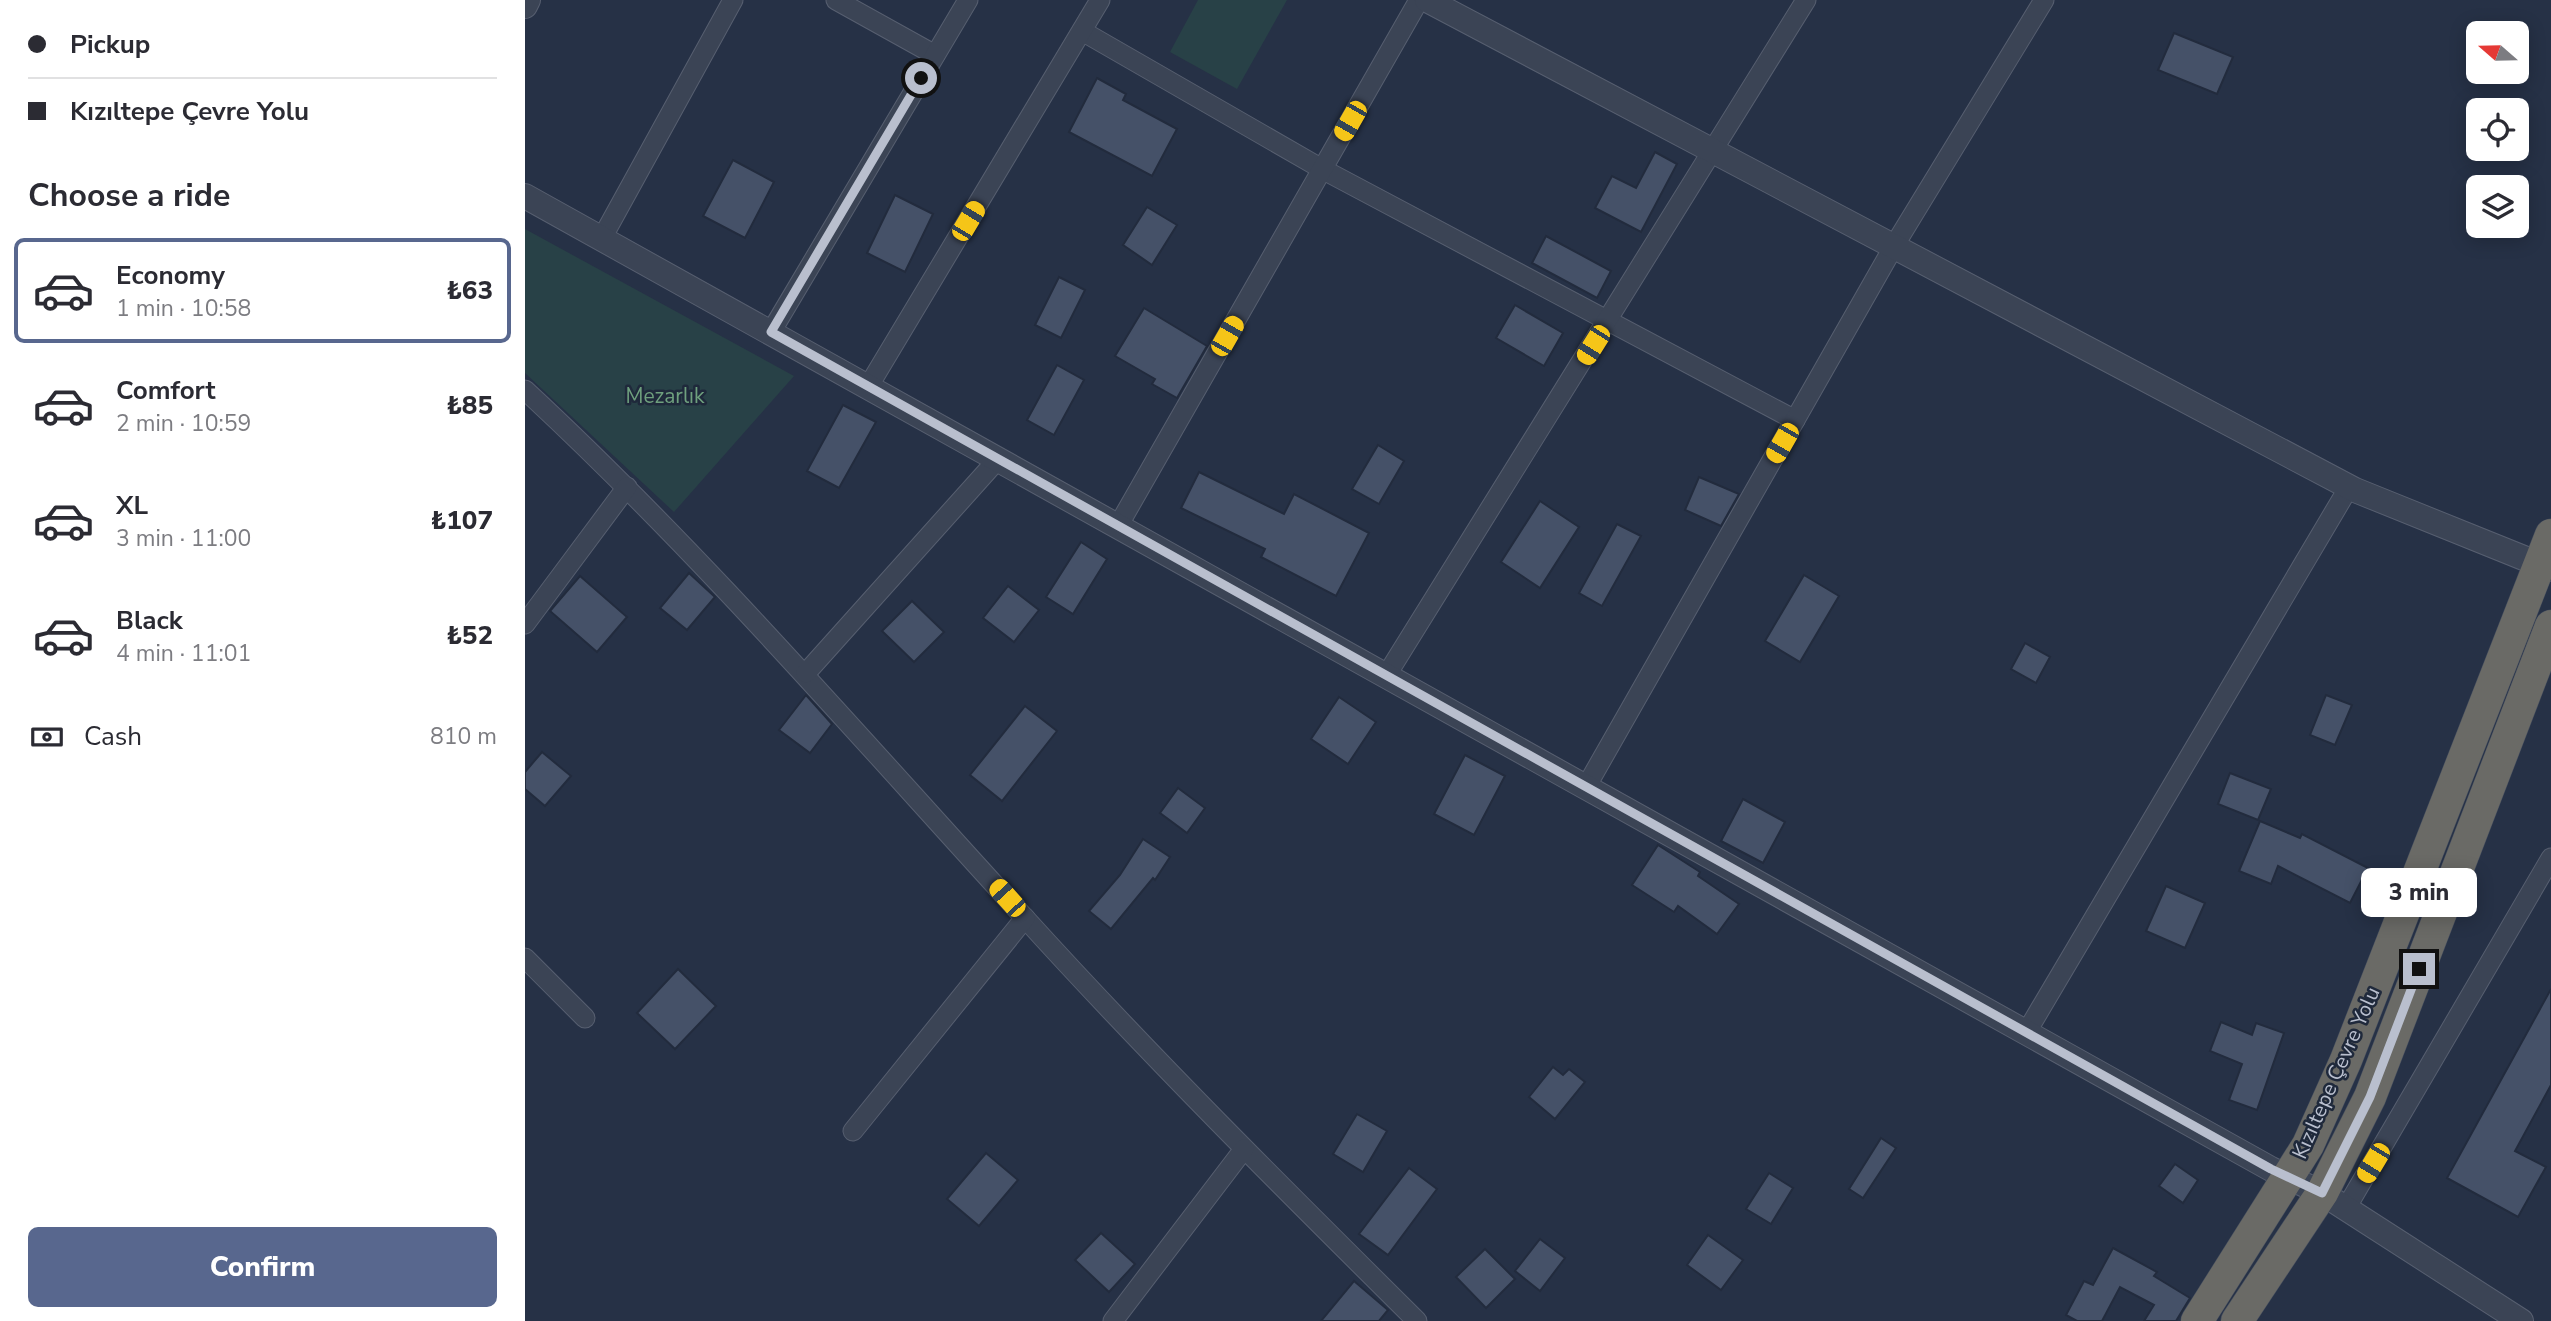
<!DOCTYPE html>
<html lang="en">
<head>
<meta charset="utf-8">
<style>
	body { margin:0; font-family:"Nunito Sans",sans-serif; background:#f7f7f7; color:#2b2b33; height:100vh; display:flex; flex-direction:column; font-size:26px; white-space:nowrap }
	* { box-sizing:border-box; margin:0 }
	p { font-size:23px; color:#7c7c81 }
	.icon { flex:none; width:38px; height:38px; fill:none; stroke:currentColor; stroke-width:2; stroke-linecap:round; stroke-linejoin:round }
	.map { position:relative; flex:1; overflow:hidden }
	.side { display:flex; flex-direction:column; background:#fff; width:525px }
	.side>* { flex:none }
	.top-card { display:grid; align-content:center; height:154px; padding:0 28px; background:#fff }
	.needle { width:46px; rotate:290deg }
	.tools { position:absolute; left:1941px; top:21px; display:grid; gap:14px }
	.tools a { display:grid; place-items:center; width:63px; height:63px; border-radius:10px; background:#fff; box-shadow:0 4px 18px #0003; font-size:35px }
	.end { position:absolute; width:32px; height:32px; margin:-16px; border:9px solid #b9bfce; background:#111; box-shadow:0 0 0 4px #111 }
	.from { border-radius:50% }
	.bubble { position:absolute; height:49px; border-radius:10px; background:#fff; box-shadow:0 4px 18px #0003; font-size:23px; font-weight:800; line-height:49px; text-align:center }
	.car { position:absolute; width:21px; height:42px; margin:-21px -10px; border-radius:9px; box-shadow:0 0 5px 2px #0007; background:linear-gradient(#f5c518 24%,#345 0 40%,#f5c518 0 76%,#345 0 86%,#f5c518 0) }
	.top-card b { display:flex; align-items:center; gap:24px; height:66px; font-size:26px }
	.top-card b+b { border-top:2px solid #e1e1e2 }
	.top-card i { width:18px; height:18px; background:#2b2b33 }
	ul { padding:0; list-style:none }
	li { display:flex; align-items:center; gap:21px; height:105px; margin:0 14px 10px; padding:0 14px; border:4px solid transparent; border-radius:10px }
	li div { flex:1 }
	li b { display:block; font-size:26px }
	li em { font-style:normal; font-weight:800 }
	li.on { border-color:#58678e }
	li>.icon { width:63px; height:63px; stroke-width:1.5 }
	h2 { padding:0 28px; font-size:32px; line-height:84px }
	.pay { display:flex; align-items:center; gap:18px; height:77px; padding:0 28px; font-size:26px }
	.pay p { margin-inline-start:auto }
	.action { display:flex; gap:14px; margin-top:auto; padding:14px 28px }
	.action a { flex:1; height:80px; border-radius:10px; background:#58678e; color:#fff; font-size:28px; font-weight:800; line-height:80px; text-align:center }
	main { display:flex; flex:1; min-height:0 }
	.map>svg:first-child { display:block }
	.green { fill:#284147 }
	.building { fill:#455168; stroke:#222b3d; stroke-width:2 }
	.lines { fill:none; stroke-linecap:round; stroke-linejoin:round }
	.minor-casing { stroke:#575f70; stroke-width:21 }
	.tertiary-casing { stroke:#575f70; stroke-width:26 }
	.trunk-casing { stroke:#434c5d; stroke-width:33 }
	.minor { stroke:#3b4455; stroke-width:19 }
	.tertiary { stroke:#3b4455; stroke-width:24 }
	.trunk { stroke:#6a6a66; stroke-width:32 }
	.route { stroke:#b9bfce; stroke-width:9 }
	.labels { text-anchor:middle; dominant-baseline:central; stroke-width:5; stroke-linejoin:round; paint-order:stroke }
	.park-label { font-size:21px; fill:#6fa07e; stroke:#1f293b }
	.street-label { font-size:21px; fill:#b9bfce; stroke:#1f293b }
</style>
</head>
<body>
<main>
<section class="side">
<div class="top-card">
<b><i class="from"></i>Pickup</b>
<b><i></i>Kızıltepe Çevre Yolu</b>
</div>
<h2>Choose a ride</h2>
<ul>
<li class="on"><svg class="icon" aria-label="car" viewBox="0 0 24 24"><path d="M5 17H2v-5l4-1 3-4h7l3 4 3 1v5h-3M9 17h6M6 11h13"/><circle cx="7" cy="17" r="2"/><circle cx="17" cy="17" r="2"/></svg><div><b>Economy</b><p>1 min · 10:58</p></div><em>₺63</em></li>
<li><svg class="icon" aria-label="car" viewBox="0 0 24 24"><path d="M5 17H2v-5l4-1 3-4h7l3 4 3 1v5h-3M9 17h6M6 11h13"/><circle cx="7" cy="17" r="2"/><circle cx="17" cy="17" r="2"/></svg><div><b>Comfort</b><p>2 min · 10:59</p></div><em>₺85</em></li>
<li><svg class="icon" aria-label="car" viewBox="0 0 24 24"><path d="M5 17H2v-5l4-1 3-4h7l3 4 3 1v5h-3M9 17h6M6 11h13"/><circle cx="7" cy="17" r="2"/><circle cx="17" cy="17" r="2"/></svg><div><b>XL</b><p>3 min · 11:00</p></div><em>₺107</em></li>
<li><svg class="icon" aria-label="car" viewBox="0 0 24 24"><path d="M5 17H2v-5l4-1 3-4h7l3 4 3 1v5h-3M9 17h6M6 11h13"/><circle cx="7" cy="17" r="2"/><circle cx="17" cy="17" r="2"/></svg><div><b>Black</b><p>4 min · 11:01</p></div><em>₺52</em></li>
</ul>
<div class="pay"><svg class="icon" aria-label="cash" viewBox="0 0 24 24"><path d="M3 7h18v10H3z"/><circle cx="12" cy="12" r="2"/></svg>Cash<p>810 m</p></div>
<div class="action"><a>Confirm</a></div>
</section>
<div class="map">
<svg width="2026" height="1321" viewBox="0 0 2026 1321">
	<rect width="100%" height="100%" fill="#263146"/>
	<g class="green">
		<polygon points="673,0 762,0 712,89 645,52"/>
		<polygon points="0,229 269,376 149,512 0,373"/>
	</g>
	<g class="building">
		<polygon points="1649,33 1708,57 1692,94 1633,70"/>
		<polygon points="572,78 601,94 598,100 652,129 627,176 544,132"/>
		<polygon points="1130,152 1152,164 1116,232 1070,208 1087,176 1111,188"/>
		<polygon points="208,160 249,182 220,238 178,216"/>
		<polygon points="370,195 408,214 380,272 342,253"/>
		<polygon points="622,207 652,225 627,265 598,245"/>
		<polygon points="1021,236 1086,271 1072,298 1007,263"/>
		<polygon points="534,277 560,290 536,338 510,325"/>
		<polygon points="990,305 1038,333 1019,366 971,338"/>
		<polygon points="619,308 682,346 652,398 627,384 630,379 590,356"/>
		<polygon points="532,365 559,380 529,435 502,420"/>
		<polygon points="318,405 351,422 314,488 282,471"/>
		<polygon points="853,445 879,461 854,504 827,489"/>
		<polygon points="674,472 759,514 769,494 844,533 811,596 736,557 740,549 656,508"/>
		<polygon points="1174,477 1214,494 1196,526 1160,510"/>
		<polygon points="1015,501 1054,527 1015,588 976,562"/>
		<polygon points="1092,524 1116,536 1077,606 1054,593"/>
		<polygon points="556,542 582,559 548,614 521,597"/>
		<polygon points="164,573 190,597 162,630 135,608"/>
		<polygon points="1279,575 1314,596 1275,662 1240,641"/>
		<polygon points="55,576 102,617 72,652 25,611"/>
		<polygon points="483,586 514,610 489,642 458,618"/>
		<polygon points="387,601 419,632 389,662 357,631"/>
		<polygon points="1500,643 1525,657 1511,683 1486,669"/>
		<polygon points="281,695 307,724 285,753 254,730"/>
		<polygon points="1801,695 1827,705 1810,745 1785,735"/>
		<polygon points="814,697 851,722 823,764 786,739"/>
		<polygon points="500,706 532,731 477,801 445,775"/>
		<polygon points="17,752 46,776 20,806 0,789 0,772"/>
		<polygon points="940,755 980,776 949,835 909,814"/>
		<polygon points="1705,773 1746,789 1733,820 1693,804"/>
		<polygon points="653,788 680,808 662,833 635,813"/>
		<polygon points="1218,799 1260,822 1238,863 1196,841"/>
		<polygon points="1735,821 1775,838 1777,834 1843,868 1825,903 1753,866 1746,884 1714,871"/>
		<polygon points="618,839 645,857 630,880 628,878 586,929 564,911 595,875"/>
		<polygon points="1133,845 1175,872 1173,876 1214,904 1192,934 1153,906 1149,912 1107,885"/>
		<polygon points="1641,886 1680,903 1660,948 1621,931"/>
		<polygon points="153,969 191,1006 150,1049 112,1013"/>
		<polygon points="2026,989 2026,1085 1990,1151 2021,1167 1993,1217 1922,1178"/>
		<polygon points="1696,1022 1727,1035 1731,1023 1759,1033 1732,1110 1704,1100 1717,1064 1685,1051"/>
		<polygon points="1028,1067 1038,1075 1044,1069 1060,1082 1030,1119 1004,1097"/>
		<polygon points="832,1114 862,1131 838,1172 808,1154"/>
		<polygon points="1356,1138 1371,1148 1338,1198 1324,1189"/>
		<polygon points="461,1153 493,1180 454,1226 422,1199"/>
		<polygon points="1650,1164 1673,1180 1658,1203 1634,1186"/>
		<polygon points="884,1168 912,1189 863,1255 834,1234"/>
		<polygon points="1244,1173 1268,1188 1246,1224 1221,1209"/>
		<polygon points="576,1233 610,1264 584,1292 550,1260"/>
		<polygon points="1183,1235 1218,1260 1196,1290 1162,1265"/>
		<polygon points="1015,1239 1040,1258 1015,1291 990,1271"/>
		<polygon points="1588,1248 1632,1272 1629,1276 1665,1298 1651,1321 1619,1321 1629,1305 1595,1287 1577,1321 1552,1321 1541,1315 1559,1281 1568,1285"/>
		<polygon points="960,1249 990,1279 961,1308 931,1277"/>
		<polygon points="829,1281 863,1310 854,1321 796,1321"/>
	</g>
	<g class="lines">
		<defs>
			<g id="minor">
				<polyline points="311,0 410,55"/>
				<polyline points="557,31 797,169 1270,420"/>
				<polyline points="77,238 208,0"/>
				<polyline points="246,332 443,0"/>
				<polyline points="343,387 575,0"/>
				<path d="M0,390C178,555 335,738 499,917C625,1056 759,1189 892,1321"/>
				<polyline points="593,526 894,0"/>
				<polyline points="0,624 102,487"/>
				<polyline points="281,673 473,459"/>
				<polyline points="861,676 1281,0"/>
				<polyline points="1061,787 1369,246 1519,0"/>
				<polyline points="0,958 60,1018"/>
				<polyline points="1501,1033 1824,487"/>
				<polyline points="328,1131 500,918"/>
				<polyline points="1820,1210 2026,858"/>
				<polyline points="588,1321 719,1149"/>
			</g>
			<g id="tertiary">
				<polyline points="902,0 1830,490 2026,569"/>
				<polyline points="0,6 3,0"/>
				<polyline points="0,196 1746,1169 1797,1193 1996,1321"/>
			</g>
			<g id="trunk">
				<polyline points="1672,1321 1783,1145 1821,1060 2026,535"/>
				<polyline points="1712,1321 1797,1193 1845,1097 2026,626"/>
			</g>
		</defs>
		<use href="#minor" class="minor-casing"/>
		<use href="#tertiary" class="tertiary-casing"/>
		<use href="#trunk" class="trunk-casing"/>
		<use href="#minor" class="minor"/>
		<use href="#tertiary" class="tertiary"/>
		<use href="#trunk" class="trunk"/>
	</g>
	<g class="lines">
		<polyline class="route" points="396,78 246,332 1746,1169 1797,1193 1845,1097 1894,969"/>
	</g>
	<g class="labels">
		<g class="park-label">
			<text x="140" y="396">Mezarlık</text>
		</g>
		<g class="street-label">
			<text transform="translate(1811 1073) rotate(-66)">Kızıltepe Çevre Yolu</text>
		</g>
	</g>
</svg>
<div class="tools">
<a><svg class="needle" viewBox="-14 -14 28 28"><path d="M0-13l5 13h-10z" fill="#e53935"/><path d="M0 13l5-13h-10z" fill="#7c7c81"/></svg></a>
<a><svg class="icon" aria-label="locate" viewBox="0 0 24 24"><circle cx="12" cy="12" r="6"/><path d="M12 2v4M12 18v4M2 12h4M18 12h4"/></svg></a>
<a><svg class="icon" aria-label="layers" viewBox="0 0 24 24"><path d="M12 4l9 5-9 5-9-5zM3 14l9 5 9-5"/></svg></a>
</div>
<i class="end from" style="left:396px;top:78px"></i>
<i class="end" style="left:1894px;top:969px"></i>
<div class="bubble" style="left:1836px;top:868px;width:116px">3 min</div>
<i class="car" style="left:825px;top:121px;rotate:210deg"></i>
<i class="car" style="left:443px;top:221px;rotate:31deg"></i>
<i class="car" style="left:702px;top:336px;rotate:30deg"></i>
<i class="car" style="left:1068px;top:345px;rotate:212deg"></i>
<i class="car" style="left:1257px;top:443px;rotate:210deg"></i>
<i class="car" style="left:482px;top:898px;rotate:318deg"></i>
<i class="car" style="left:1848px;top:1163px;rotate:211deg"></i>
</div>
</main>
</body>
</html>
